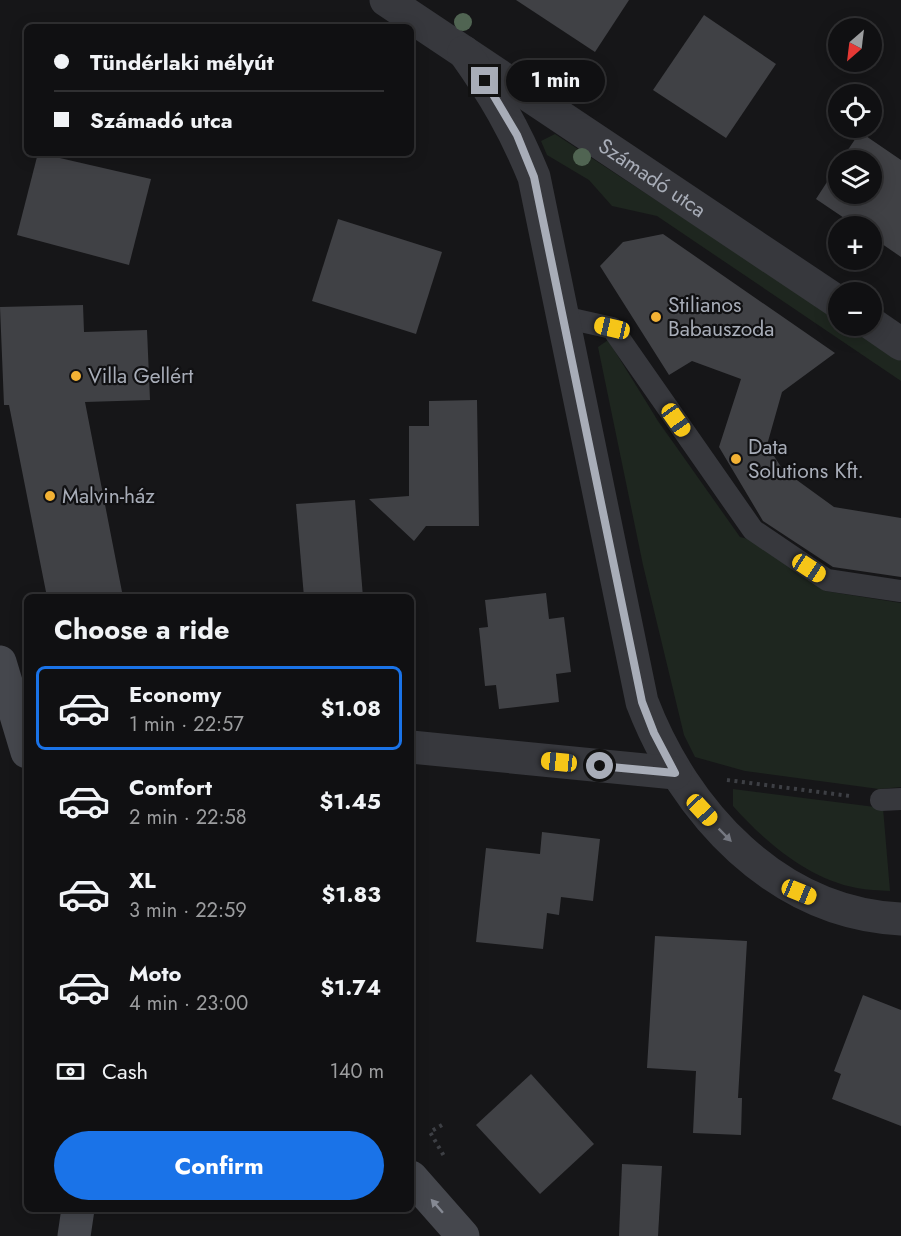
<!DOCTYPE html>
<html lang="en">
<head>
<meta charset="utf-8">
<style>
	body { margin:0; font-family:Jost,sans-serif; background:#1e1e20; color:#f1f3f6; height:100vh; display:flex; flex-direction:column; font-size:22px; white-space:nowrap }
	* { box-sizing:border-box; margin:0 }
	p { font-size:20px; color:#9c9d9f }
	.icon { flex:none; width:33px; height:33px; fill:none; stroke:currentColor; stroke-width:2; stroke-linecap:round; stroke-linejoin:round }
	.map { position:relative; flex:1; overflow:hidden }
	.sheet { position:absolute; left:24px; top:594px; width:390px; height:618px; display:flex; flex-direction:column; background:#101012; border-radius:9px; box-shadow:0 3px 15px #0003,0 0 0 2px #303032 }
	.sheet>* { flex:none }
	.banner { position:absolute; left:24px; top:24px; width:390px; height:132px; border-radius:9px; box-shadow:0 3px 15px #0003,0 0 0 2px #303032; display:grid; align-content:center; height:132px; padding:0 30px; background:#101012 }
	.needle { width:39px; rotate:208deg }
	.tools { position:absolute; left:828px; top:18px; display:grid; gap:12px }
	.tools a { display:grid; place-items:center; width:54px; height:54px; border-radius:50%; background:#101012; box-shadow:0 3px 15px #0003,0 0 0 2px #303032; font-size:30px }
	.end { position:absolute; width:27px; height:27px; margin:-14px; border:8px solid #a8adb8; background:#111; box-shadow:0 0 0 3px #111 }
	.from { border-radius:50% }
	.bubble { position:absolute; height:42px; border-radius:21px; background:#101012; box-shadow:0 3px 15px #0003,0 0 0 2px #303032; font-size:20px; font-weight:700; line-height:42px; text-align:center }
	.car { position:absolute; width:18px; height:36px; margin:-18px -9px; border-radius:8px; box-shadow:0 0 4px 2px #0007; background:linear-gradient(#f5c518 24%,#345 0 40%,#f5c518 0 76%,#345 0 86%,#f5c518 0) }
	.banner b { display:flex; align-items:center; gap:21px; height:57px; font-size:22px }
	.banner b+b { border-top:2px solid #303032 }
	.banner i { width:15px; height:15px; background:#f1f3f6 }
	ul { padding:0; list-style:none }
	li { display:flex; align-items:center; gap:18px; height:84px; margin:0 12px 9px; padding:0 18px; border:3px solid transparent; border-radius:9px }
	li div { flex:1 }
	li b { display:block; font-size:22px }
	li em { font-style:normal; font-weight:700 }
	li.selected { border-color:#1a73e8 }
	li>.icon { width:54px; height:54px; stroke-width:1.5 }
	h2 { padding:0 30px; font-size:27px; line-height:72px }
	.pay { display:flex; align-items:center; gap:15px; height:66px; padding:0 30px; font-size:22px }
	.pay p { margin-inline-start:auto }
	.primary-button { display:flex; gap:12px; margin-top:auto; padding:12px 30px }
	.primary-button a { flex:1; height:69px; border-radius:36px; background:#1a73e8; color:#fff; font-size:24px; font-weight:700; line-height:69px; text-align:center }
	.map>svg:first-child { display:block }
	.green { fill:#1e261f }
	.building { fill:#404145 }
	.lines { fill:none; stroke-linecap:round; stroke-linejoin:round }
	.path { stroke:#3d3f44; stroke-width:4; stroke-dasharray:3 4.5; stroke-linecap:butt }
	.lane { stroke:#37383d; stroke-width:22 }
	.street { stroke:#37383d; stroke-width:33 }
	.secondary { stroke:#45474d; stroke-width:33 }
	.tree { fill:#506452 }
	.oneway { fill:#757881 }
	.oneway2 { fill:#858993 }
	.route { stroke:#a8adb8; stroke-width:8 }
	.poi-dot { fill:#f2b134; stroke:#111113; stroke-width:2 }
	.labels { text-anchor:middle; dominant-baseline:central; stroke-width:4.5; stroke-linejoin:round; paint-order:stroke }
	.street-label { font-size:21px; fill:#a8adb8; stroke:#111113 }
	.poi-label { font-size:21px; fill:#a8adb8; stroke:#111113; text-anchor:start }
</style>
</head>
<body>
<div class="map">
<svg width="901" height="1236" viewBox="0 0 901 1236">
	<rect width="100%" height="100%" fill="#161618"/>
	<g class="green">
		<polygon points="555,134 838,319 838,326 848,326 901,361 901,381 657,216 612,206 589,180 547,155 541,141"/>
		<polygon points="608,340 658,421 740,537 748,539 825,591 901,603 901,787 879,789 745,771 695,757 684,735 643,565 598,347"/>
		<path d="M733,789L883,808L890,891C879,890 867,890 857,888C808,879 765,842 733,806Z"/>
	</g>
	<g class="building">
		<polygon points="516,0 629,0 595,52"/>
		<polygon points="704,15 776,64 726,138 653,90"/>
		<polygon points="860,132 901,160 901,257 872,237 872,226 856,226 816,199 838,165 838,194 872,194 872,160 841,160"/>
		<polygon points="38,153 151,179 129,265 17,235"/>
		<polygon points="338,219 442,252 416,334 312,301"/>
		<polygon points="663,234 835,353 782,392 767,445 783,470 834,507 901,518 901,577 833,567 763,521 719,447 741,379 692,361 669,375 600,266 623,242"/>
		<polygon points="83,305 84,332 147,330 150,400 85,402 123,597 47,597 9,405 4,405 0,307"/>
		<polygon points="477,400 479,526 426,526 414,541 369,499 409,496 409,426 429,426 429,401"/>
		<polygon points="355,500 363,597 304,597 296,504"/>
		<polygon points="546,593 549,619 564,617 571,672 556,674 559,702 499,709 496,685 485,686 479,628 488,627 485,600"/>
		<polygon points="542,832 600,839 593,901 561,897 559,915 547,913 543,949 476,942 486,848 540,854"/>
		<polygon points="655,936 747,941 738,1098 742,1098 741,1135 693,1133 696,1071 647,1068"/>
		<polygon points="863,995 901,1010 901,1126 832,1099 841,1074 834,1071"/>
		<polygon points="531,1074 594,1144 540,1194 476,1125"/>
		<polygon points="622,1164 662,1166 658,1236 619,1236"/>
	</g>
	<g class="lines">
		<g class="path">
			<polyline points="727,780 850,796"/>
			<polyline points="442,1125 430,1132 444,1156"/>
		</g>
		<g class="lane">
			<polyline points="563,317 612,328 753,530 827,580 901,591"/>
			<polyline points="881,800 901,799"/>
		</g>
		<g class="street">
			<path id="s1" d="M386,0L838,302"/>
			<path d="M464,52C494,94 515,130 534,177L642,702C684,812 776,913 901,919"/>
			<polyline points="872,324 901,344"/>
			<polyline points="411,747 675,773"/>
		</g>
		<g class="secondary">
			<polyline points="0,662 27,752"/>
			<polyline points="411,1177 463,1236"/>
			<polyline points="74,1236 78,1209"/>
		</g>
	</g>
	<g class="tree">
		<circle cx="463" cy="22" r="9"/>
		<circle cx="582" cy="157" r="9"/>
	</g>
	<defs><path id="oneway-solid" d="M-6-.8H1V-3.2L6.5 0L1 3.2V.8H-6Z" transform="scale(1.5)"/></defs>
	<use class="oneway" href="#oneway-solid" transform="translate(725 835) rotate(45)"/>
	<use class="oneway2" href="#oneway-solid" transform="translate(437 1206) rotate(-131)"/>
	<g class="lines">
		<polyline class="route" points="485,81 517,135 534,177 642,702 654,733 675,773 600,766"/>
	</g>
	<g class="poi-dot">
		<circle cx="656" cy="317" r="6"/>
		<circle cx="76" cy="376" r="6"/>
		<circle cx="736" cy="459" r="6"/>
		<circle cx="50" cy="496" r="6"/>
	</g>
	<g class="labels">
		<g class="street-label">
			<text stroke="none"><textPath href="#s1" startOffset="320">Számadó utca</textPath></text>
		</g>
		<g class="poi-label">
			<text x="668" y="305">Stilianos<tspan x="668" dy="24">Babauszoda</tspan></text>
			<text x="88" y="376">Villa Gellért</text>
			<text x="748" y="447">Data<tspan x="748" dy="24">Solutions Kft.</tspan></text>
			<text x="62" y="496">Malvin-ház</text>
		</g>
	</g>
</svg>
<div class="tools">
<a><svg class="needle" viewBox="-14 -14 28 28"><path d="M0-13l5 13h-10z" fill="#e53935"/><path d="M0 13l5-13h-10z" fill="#9c9d9f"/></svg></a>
<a><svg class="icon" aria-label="locate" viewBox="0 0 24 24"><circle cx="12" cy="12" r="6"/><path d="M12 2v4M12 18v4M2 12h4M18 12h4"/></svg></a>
<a><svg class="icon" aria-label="layers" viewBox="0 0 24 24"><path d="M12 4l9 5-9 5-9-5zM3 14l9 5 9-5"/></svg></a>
<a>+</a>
<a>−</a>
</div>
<i class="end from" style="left:600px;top:766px"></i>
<i class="end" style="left:485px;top:81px"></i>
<div class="bubble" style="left:506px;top:60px;width:99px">1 min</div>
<i class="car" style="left:612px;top:328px;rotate:283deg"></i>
<i class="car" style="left:676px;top:420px;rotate:145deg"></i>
<i class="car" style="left:809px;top:568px;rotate:123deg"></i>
<i class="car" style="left:559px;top:762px;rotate:276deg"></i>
<i class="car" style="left:702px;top:810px;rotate:137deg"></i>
<i class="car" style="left:799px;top:892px;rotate:112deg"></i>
<div class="banner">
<b><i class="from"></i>Tündérlaki mélyút</b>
<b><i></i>Számadó utca</b>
</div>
<section class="sheet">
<h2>Choose a ride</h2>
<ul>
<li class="selected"><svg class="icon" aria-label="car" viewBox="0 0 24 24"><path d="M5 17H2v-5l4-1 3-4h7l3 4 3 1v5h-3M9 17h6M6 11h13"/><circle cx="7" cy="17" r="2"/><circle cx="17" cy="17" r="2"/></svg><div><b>Economy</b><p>1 min · 22:57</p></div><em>$1.08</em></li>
<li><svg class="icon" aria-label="car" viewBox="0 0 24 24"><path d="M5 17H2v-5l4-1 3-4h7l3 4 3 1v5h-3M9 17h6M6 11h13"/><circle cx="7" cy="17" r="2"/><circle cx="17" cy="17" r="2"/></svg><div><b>Comfort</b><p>2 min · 22:58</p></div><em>$1.45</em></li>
<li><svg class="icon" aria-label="car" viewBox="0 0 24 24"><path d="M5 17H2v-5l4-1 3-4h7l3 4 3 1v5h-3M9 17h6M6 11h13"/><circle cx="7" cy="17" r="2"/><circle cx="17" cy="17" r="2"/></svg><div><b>XL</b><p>3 min · 22:59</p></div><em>$1.83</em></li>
<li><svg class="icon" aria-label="car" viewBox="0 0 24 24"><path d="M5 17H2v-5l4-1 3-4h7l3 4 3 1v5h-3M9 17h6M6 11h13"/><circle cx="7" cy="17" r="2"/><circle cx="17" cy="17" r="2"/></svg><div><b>Moto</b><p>4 min · 23:00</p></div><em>$1.74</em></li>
</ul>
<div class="pay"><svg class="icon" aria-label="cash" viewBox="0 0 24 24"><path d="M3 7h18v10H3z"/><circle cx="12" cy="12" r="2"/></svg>Cash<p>140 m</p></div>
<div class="primary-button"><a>Confirm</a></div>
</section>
</div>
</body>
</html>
